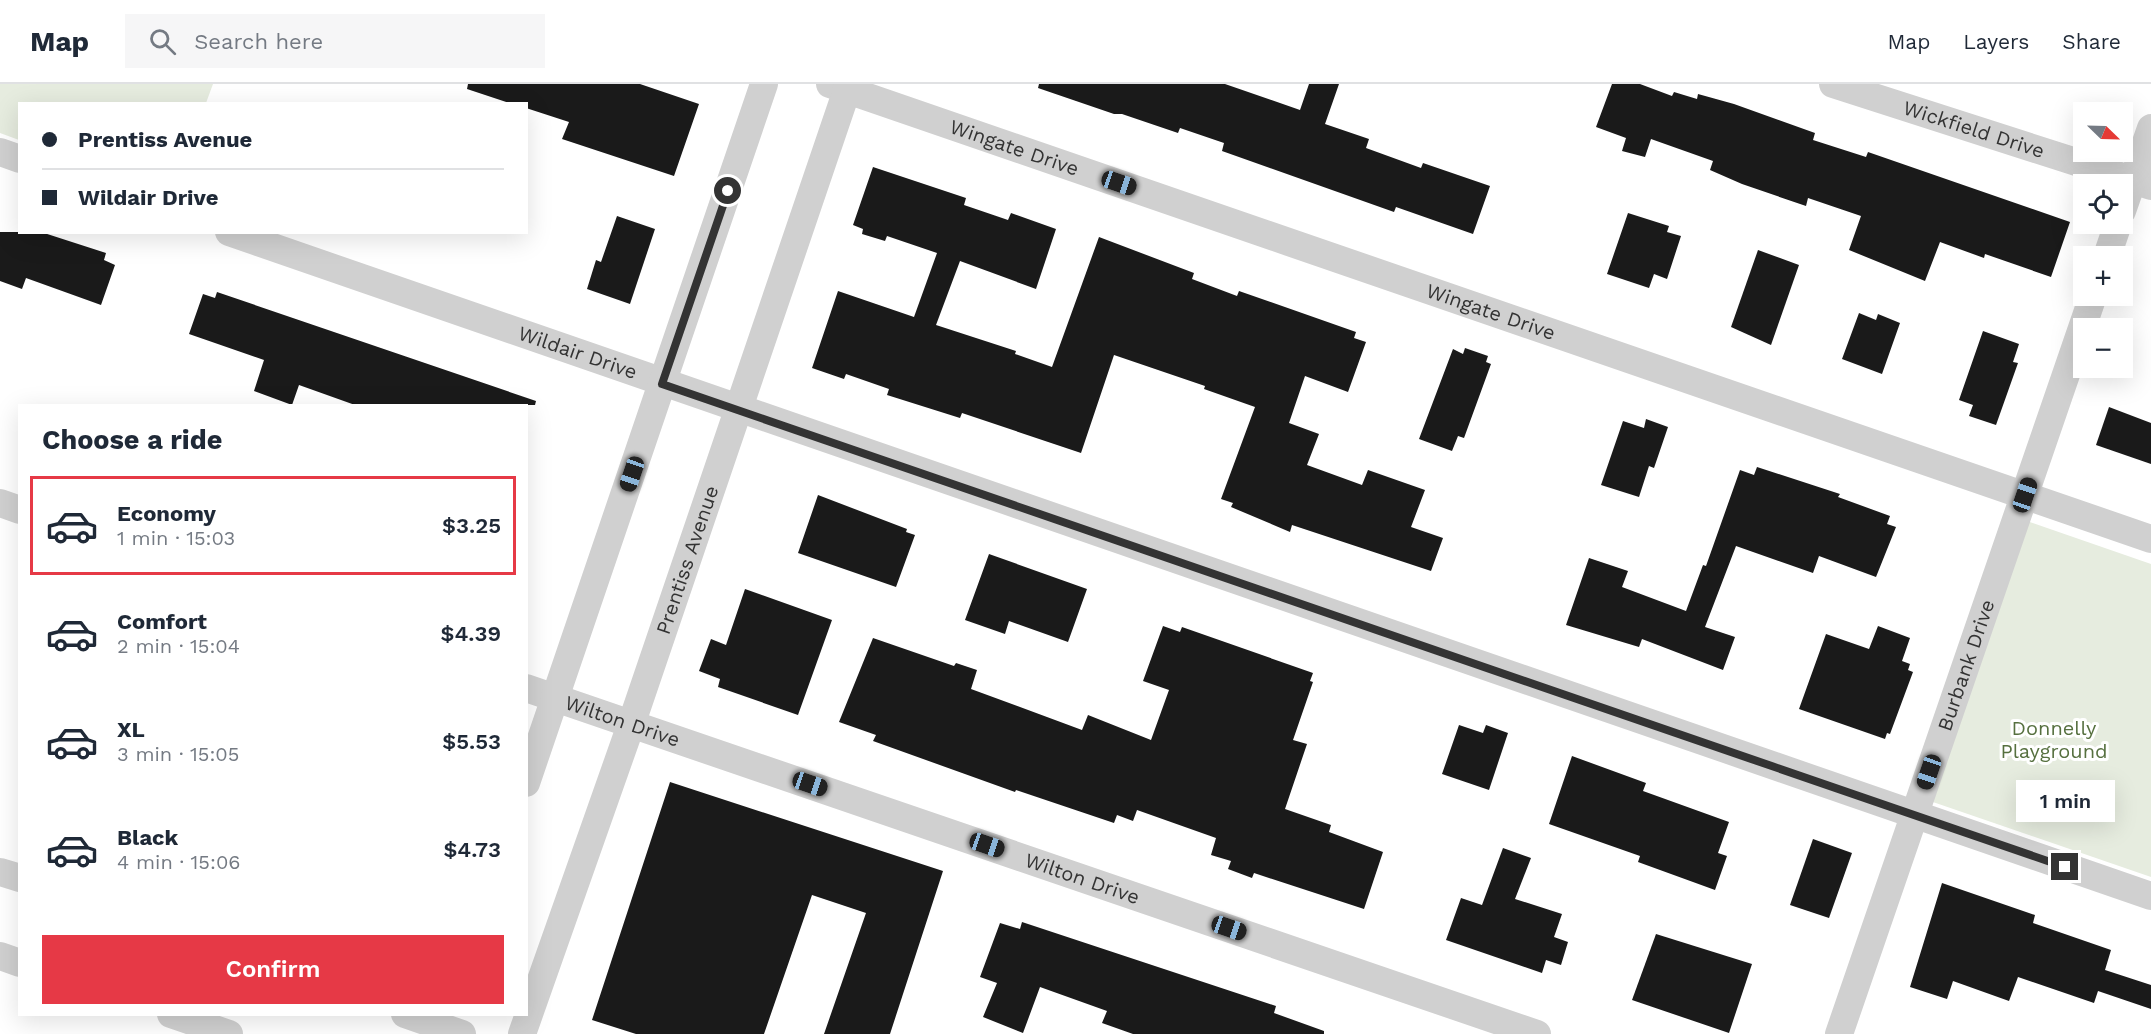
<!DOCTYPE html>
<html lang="en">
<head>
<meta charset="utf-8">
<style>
	body { margin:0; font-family:"Work Sans",sans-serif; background:#f6f6f7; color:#1f2937; height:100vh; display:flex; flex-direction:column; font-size:22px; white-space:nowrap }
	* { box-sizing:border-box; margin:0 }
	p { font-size:20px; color:#747a83 }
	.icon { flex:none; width:33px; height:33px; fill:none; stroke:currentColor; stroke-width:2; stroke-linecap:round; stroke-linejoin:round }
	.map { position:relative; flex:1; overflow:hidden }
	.panel { position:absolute; left:18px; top:320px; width:510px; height:612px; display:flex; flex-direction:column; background:#fff; border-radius:0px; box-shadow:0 6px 24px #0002 }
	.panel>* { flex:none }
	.guide { position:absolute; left:18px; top:18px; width:510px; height:132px; border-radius:0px; box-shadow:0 6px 24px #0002; display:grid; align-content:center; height:132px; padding:0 24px; background:#fff }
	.needle { width:39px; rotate:113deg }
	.buttons { position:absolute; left:2073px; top:18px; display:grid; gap:12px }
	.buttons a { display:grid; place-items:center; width:60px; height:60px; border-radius:0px; background:#fff; box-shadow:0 6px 24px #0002; font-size:30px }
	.end { position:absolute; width:27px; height:27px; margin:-14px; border:8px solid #333; background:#fff; box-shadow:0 0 0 3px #fff }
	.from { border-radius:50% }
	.bubble { position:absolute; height:42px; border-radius:0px; background:#fff; box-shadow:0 6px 24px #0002; font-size:20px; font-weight:600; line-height:42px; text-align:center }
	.car { position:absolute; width:18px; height:36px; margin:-18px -9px; border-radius:8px; box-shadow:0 0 4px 2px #0007; background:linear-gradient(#222 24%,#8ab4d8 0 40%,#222 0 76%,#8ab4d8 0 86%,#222 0) }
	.guide b { display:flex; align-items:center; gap:21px; height:57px; font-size:22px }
	.guide b+b { border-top:2px solid #e0e1e3 }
	.guide i { width:15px; height:15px; background:#1f2937 }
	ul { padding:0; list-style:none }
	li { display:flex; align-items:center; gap:18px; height:99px; margin:0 12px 9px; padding:0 12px; border:3px solid transparent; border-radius:0px }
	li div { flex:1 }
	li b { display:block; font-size:22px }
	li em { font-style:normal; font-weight:600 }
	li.active { border-color:#e63946 }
	li>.icon { width:54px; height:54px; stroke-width:1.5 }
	h2 { padding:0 24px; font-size:27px; line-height:72px }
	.action { display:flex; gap:12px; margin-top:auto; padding:12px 24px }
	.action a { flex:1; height:69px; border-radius:0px; background:#e63946; color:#fff; font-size:24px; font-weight:600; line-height:69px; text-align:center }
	header { display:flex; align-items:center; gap:36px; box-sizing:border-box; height:84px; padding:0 30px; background:#fff; border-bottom:2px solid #e0e1e3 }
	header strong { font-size:28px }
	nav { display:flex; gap:33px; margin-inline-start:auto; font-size:21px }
	.search { width:420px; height:54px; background:#f6f6f7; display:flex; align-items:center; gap:15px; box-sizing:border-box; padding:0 21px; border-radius:0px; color:#747a83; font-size:22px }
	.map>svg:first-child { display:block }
	.green { fill:#e6ecdf }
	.building { fill:#1a1a1a }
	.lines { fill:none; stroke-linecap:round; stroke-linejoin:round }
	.minor { stroke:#d0d0d0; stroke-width:28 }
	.route { stroke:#333; stroke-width:8 }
	.labels { text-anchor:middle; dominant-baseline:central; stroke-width:6; stroke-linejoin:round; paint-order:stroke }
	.street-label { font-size:20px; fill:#333; stroke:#fff }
	.park-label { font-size:20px; fill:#56703f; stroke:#fff }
</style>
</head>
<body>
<header>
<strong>Map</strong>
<div class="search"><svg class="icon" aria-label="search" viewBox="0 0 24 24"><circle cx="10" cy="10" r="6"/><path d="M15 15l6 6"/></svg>Search here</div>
<nav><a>Map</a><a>Layers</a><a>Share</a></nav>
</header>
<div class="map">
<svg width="2151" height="950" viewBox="0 0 2151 950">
	<rect width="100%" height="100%" fill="#fff"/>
	<g class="green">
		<polygon points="0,0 213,0 206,19 20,20 19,56 0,49"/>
		<polygon points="2027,437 2151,480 2151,793 1930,717"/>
	</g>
	<g class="building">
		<polygon points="468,0 640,0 699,20 674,92 562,55 569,38 526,24 526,20 512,20 467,5"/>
		<polygon points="1039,0 1225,0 1300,26 1309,0 1339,0 1325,40 1369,55 1366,64 1421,84 1423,79 1490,102 1473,150 1396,123 1394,128 1222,67 1224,59 1180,44 1178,49 1122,30 1114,30 1038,4"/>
		<polygon points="1612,0 1640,0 1672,12 1674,8 1697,15 1698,10 1734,20 1815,49 1813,56 1866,73 1868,68 2070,138 2051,193 1985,170 1984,174 1940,158 1925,197 1849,166 1861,132 1808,114 1806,122 1742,100 1710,86 1713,77 1651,55 1645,73 1622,67 1626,54 1596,43"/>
		<polygon points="873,83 966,114 964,121 1008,136 1011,129 1056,145 1036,205 960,177 936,241 1016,267 1015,270 1052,283 1099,153 1194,189 1192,195 1237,212 1239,207 1356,248 1354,254 1366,258 1348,308 1305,292 1289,339 1319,350 1307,381 1362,401 1368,386 1425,406 1411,443 1443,454 1431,487 1292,441 1290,448 1231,423 1233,419 1221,415 1255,323 1204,305 1205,302 1114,271 1081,369 962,329 960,334 887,311 889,305 846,290 844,295 812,284 838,207 914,233 937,169 887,152 885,157 862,150 863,145 853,141"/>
		<polygon points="1628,129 1669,142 1667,148 1681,152 1667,195 1654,190 1649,204 1607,190"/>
		<polygon points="617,132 655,145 630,220 587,205 596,176 601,178"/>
		<polygon points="0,148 41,148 106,169 104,176 115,181 101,221 26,194 22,205 0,197"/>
		<polygon points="1758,166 1799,181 1771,261 1731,243"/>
		<polygon points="217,208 536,317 535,321 355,321 299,301 292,321 254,307 264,276 189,250 203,210 215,214"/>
		<polygon points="1859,229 1876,236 1878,230 1900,239 1882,290 1842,275"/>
		<polygon points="1983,247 2019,260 2013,278 2018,279 1996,341 1969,332 1973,321 1959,316"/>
		<polygon points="1465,264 1488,272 1486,278 1491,280 1464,354 1458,352 1452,367 1419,355 1453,265 1463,270"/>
		<polygon points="2109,323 2151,339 2151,380 2096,361"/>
		<polygon points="1646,335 1668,343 1654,384 1649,382 1639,413 1601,401 1623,337 1644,344"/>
		<polygon points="1757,383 1840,410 1838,413 1890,432 1887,440 1896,443 1876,493 1819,472 1813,489 1736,462 1705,543 1735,553 1723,586 1642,555 1639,563 1566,541 1589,474 1628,487 1622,503 1686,527 1703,481 1706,482 1740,386 1754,391"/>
		<polygon points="818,411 907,445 906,448 915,451 896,503 798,469"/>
		<polygon points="989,470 1087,505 1068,558 1009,537 1005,550 965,536"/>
		<polygon points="745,505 832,536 798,631 718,603 720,595 699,587 711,555 726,561"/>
		<polygon points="1163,542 1180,548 1182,543 1313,589 1310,597 1313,598 1293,656 1307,660 1285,725 1331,741 1329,748 1383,768 1364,825 1254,789 1252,794 1228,785 1231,777 1211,771 1216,754 1137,726 1133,737 1117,731 1114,739 1016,706 1015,708 873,657 876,651 839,638 873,554 954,582 956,579 977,586 971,605 1082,646 1088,631 1151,656 1169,606 1143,597"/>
		<polygon points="1878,542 1910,554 1902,577 1910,580 1908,586 1913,588 1890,650 1887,649 1885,655 1799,625 1826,550 1869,565"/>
		<polygon points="1459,641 1483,649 1486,641 1508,649 1489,706 1442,690"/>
		<polygon points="1572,672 1646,699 1643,707 1729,738 1718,769 1727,772 1715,806 1638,778 1640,772 1549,740"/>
		<polygon points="670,698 943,787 890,950 824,950 866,829 812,811 764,950 636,950 592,936"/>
		<polygon points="1813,755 1852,769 1829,834 1790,821"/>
		<polygon points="1503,764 1531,774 1515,815 1562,830 1554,853 1568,858 1561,881 1546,876 1542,889 1446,856 1461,814 1482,821"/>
		<polygon points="1942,799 2035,831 2033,839 2111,866 2105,886 2151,901 2151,925 2098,907 2094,919 2018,893 2009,917 1953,897 1947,915 1910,903"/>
		<polygon points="1022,838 1276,922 1274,929 1324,947 1324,950 1133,950 1102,939 1107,927 1040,903 1023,949 983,933 997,899 980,893 1000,839 1020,845"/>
		<polygon points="1656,850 1752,880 1729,949 1632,916"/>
	</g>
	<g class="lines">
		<g class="minor">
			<path id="s1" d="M830,0L2151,455"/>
			<path id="s2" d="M1833,0L2151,102"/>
			<polyline points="0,68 20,75"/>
			<polyline points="2122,127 2151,44"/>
			<path id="s3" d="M229,148L2151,812"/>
			<polyline points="2107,172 2118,140"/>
			<polyline points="0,419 20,426"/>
			<path id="s4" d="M526,604L1537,950"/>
			<polyline points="526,699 764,0"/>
			<polyline points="0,788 20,794"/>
			<polyline points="0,872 20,879"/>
			<polyline points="171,930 229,950"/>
			<polyline points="405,930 462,950"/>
			<path id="s5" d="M522,950L632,638L849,0"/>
			<path id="s6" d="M1839,950L2093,212"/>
		</g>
	</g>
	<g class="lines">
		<polyline class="route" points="728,107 662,300 2065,783"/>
	</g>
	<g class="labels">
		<g class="street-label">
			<text stroke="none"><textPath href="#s2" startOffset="148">Wickfield Drive</textPath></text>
			<text stroke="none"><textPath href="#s1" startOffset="195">Wingate Drive</textPath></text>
			<text stroke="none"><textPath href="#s1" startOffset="699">Wingate Drive</textPath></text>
			<text stroke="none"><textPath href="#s3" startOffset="369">Wildair Drive</textPath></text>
			<text stroke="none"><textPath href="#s5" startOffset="502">Prentiss Avenue</textPath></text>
			<text stroke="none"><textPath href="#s6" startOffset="390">Burbank Drive</textPath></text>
			<text stroke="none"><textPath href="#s4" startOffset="102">Wilton Drive</textPath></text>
			<text stroke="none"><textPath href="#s4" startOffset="588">Wilton Drive</textPath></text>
		</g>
		<g class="park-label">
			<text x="2054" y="644">Donnelly<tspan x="2054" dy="23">Playground</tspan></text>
		</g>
	</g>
</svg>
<div class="buttons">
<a><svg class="needle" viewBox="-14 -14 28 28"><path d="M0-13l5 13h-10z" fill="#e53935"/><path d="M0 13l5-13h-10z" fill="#747a83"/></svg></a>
<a><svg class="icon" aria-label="locate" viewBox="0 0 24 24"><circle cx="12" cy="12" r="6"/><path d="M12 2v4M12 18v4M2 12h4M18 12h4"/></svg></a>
<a>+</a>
<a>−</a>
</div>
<i class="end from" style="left:728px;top:107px"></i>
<i class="end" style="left:2065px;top:783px"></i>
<div class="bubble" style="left:2016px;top:696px;width:99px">1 min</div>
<i class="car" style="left:1119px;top:99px;rotate:109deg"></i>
<i class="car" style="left:632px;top:390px;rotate:199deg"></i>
<i class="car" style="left:2025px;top:411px;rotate:19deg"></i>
<i class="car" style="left:1929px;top:688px;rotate:199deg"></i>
<i class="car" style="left:810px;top:700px;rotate:109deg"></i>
<i class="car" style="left:987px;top:761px;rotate:109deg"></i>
<i class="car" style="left:1229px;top:844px;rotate:109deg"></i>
<div class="guide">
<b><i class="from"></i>Prentiss Avenue</b>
<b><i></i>Wildair Drive</b>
</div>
<section class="panel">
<h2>Choose a ride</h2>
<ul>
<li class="active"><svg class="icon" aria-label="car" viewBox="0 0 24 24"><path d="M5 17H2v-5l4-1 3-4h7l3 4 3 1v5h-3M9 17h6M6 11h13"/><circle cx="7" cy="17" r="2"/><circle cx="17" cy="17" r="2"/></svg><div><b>Economy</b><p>1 min · 15:03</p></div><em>$3.25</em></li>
<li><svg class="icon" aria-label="car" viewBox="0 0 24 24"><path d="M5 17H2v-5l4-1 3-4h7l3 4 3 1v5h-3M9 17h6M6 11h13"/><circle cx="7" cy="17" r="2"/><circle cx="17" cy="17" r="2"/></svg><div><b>Comfort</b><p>2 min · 15:04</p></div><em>$4.39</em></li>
<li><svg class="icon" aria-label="car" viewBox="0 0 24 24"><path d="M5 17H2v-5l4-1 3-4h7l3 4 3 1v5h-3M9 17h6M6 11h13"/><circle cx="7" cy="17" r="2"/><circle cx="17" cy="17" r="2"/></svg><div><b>XL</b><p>3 min · 15:05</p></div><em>$5.53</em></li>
<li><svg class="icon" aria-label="car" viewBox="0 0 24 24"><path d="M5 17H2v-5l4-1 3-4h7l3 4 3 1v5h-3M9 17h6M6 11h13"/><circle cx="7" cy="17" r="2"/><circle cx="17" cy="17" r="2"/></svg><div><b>Black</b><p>4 min · 15:06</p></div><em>$4.73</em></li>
</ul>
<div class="action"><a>Confirm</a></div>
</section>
</div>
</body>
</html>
